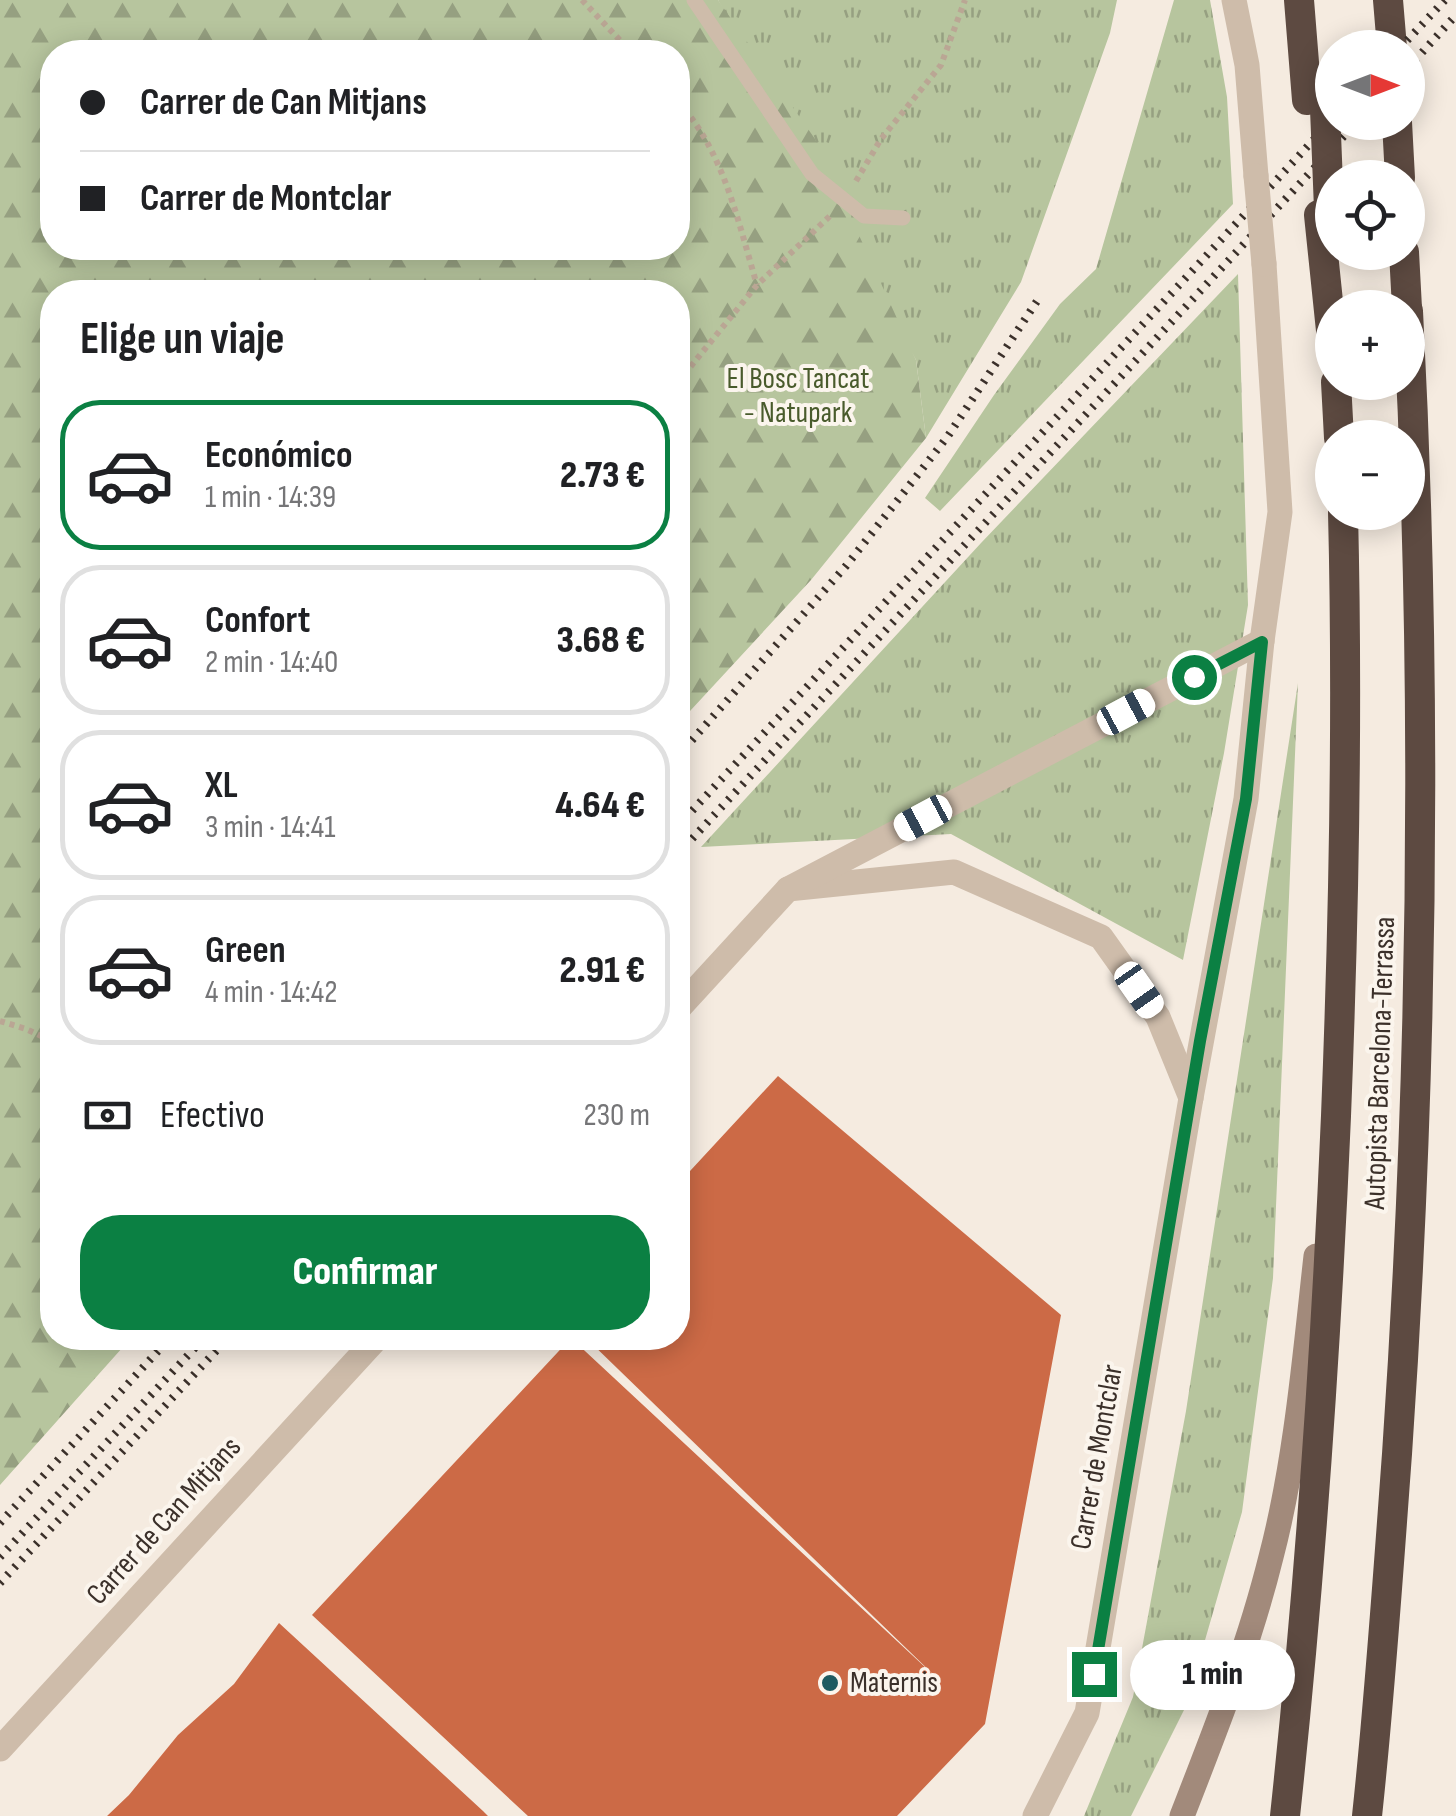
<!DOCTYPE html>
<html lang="es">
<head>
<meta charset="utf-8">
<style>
	body { margin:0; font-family:"Sofia Sans Condensed",sans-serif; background:#f2f2f2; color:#202124; height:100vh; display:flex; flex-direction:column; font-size:38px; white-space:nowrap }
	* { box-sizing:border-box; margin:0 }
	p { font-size:32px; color:#757577 }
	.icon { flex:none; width:55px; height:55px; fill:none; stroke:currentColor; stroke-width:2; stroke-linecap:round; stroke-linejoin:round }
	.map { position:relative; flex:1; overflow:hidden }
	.panel { position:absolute; left:40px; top:280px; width:650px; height:1070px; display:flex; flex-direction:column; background:#fff; border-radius:40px; box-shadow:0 5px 25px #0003 }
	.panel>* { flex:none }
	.guide { position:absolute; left:40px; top:40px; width:650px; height:220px; border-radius:40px; box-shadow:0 5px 25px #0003; display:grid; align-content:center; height:220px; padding:0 40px; background:#fff }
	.needle { width:65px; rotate:90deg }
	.controls { position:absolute; left:1315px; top:30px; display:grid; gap:20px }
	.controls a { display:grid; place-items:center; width:110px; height:110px; border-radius:50%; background:#fff; box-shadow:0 5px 25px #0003; font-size:50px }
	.end { position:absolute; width:45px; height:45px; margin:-22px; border:12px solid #0b8043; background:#fff; box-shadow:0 0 0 5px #fff }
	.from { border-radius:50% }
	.bubble { position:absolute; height:70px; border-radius:35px; background:#fff; box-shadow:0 5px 25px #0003; font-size:32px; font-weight:800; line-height:70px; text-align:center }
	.car { position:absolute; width:30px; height:60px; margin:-30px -15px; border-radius:12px; box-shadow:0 0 8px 2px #0007; background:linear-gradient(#fff 24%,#345 0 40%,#fff 0 76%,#345 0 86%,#fff 0) }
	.guide b { display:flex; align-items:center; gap:35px; height:95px; font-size:38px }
	.guide b+b { border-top:2px solid #e0e0e0 }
	.guide i { width:25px; height:25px; background:#202124 }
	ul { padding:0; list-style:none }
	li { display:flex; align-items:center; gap:30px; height:150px; margin:0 20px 15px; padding:0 20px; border:5px solid #e0e0e0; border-radius:40px }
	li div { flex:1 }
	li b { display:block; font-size:38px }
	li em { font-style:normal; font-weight:800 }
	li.selected { border-color:#0b8043 }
	li>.icon { width:90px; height:90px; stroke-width:1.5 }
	h2 { padding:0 40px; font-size:45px; line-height:120px }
	.pay { display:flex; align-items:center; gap:25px; height:110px; padding:0 40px; font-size:38px }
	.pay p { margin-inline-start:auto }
	.button { display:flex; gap:20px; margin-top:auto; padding:20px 40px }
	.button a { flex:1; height:115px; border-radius:40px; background:#0b8043; color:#fff; font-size:40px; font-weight:800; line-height:115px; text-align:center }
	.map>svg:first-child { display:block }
	.grass { fill:url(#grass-tufts) }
	.forest { fill:url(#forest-firs); fill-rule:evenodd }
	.building { fill:#cc6a46 }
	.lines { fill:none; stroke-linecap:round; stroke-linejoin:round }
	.path { stroke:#baa694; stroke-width:6; stroke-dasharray:5 5; stroke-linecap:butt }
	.lane { stroke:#cebcaa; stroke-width:15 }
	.street { stroke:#cebcaa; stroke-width:25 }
	.secondary { stroke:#a28a7b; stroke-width:25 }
	.highway { stroke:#5d4a41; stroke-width:30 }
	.rail { stroke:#3b302a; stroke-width:8; stroke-dasharray:2.5 8; stroke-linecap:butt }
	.street-bridge { stroke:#cebcaa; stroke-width:25 }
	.highway-bridge { stroke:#5d4a41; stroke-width:30 }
	.route { stroke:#0b8043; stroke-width:12 }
	.poi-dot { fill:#1d5a60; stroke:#fbf5ed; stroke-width:4 }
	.labels { text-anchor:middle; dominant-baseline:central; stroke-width:8; stroke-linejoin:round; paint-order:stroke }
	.park-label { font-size:30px; fill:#495b2c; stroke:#fbf5ed }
	.street-label { font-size:30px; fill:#3b302a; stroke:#fbf5ed }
	.poi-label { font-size:30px; fill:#3b302a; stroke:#fbf5ed; text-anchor:start }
</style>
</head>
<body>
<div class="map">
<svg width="1456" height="1816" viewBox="0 0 1456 1816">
	<defs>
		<pattern id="grass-tufts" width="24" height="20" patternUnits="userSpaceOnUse" patternTransform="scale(2.5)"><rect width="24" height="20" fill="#b7c59e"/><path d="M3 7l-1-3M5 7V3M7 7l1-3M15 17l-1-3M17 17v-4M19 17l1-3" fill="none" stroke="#96a081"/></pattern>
		<pattern id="forest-firs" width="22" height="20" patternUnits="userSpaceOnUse" patternTransform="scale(2.5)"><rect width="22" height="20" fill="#b7c59e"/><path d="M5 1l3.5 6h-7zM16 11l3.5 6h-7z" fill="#96a081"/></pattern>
	</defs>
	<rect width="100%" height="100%" fill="#f5ebe0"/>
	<g class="grass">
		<polygon points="718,0 1117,0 1110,33 1021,282 926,438 916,360"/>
		<polygon points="1174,0 1210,0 1227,97 1233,204 940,511 925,498 994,395 1060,304 1096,269"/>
		<polygon points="1238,274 1248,605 1224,753 1183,960 951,834 701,847 981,543"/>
		<polygon points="1298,683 1273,1278 1242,1512 1186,1706 1131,1816 1084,1816 1133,1697 1186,1411"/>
	</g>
	<path class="forest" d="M0,0H718L815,139L916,360L926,438L811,580L678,724V292H52V1338H131L0,1485ZM52,52H678V248H52Z"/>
	<g class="building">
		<polygon points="778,1076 1061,1315 985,1724 897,1816 528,1816 312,1615 571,1338 940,1681 586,1338 678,1338 678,1184"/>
		<polygon points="279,1623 483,1811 488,1816 107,1816 129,1795 178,1735 234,1684"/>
	</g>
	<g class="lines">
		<g class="path">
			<polyline points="582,0 631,52"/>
			<path d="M678,102C724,151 738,222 757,285"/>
			<polyline points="856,181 881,139 941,65 965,0"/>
			<polyline points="678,382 757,285 831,215"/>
			<polyline points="0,1021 26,1029 52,1041"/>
		</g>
		<polyline class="lane" points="694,0 812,174 864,216 903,218"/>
		<g class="street">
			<polyline points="1234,0 1247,65 1256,176"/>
			<polyline points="788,889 954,872 1101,937 1158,1017 1191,1098 1087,1713 1035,1816"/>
			<polyline points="678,1009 788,889 1262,641"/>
			<polyline points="1191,1098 1246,799 1262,641 1280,512 1264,264"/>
			<polyline points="0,1749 377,1338"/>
		</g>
		<path class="secondary" d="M1182,1816C1215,1731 1249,1646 1271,1557C1296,1462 1305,1354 1316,1256"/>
		<g class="highway">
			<polyline points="1299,0 1307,100"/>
			<polyline points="1388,0 1392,48"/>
			<polyline points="1397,122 1400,178"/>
			<polyline points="1319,215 1332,340"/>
			<polyline points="1404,252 1407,308"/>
			<polyline points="1336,382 1339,438"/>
			<path d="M1285,1816C1310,1583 1326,1350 1336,1116C1344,915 1348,714 1343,512"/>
			<path d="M1367,1816C1380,1696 1388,1575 1397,1454C1423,1073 1428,692 1408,311"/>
		</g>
		<g class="rail">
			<polyline points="1400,48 1445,0"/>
			<polyline points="1408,68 1456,15"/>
			<polyline points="678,756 846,566 948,436 1041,295"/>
			<polyline points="678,826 1332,120"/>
			<polyline points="678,854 1357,122"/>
			<polyline points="0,1523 170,1338"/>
			<polyline points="0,1557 204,1338"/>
			<polyline points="0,1583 228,1338"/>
		</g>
		<polyline class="street-bridge" points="1256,176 1264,264"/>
		<polyline class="highway-bridge" points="1324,84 1329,209"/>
	</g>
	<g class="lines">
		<polyline class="route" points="1094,1674 1200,1041 1246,799 1262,642 1194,677"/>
	</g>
	<circle class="poi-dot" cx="830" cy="1683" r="10"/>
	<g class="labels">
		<g class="park-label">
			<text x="798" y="379">El Bosc Tancat<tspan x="798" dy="34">- Natupark</tspan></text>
		</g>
		<g class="street-label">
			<text transform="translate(1380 1063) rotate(-88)">Autopista Barcelona-Terrassa</text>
			<text transform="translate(1097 1457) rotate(-80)">Carrer de Montclar</text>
			<text transform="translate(164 1521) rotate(-48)">Carrer de Can Mitjans</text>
		</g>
		<g class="poi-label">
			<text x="850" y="1683">Maternis</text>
		</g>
	</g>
</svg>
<div class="controls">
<a><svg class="needle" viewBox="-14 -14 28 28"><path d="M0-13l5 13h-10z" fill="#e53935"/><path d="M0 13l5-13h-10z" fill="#757577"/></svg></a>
<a><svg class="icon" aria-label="locate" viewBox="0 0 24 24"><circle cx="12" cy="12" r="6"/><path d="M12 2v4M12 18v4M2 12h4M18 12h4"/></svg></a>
<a>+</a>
<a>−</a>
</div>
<i class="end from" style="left:1194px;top:677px"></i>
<i class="end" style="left:1094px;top:1674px"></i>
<div class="bubble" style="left:1130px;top:1640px;width:165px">1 min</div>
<i class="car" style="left:1126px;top:712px;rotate:62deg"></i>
<i class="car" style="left:923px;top:818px;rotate:242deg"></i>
<i class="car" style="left:1139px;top:990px;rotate:145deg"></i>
<div class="guide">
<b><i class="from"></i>Carrer de Can Mitjans</b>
<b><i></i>Carrer de Montclar</b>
</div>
<section class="panel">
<h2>Elige un viaje</h2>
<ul>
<li class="selected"><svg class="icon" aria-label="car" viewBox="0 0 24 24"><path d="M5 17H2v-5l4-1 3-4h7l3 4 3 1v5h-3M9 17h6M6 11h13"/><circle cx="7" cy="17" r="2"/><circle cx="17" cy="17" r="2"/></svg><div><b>Económico</b><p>1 min · 14:39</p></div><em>2.73 €</em></li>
<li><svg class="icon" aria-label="car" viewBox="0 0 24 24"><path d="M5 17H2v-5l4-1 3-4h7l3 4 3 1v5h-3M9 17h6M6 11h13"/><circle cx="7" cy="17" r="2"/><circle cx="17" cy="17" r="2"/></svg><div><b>Confort</b><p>2 min · 14:40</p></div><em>3.68 €</em></li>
<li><svg class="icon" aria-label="car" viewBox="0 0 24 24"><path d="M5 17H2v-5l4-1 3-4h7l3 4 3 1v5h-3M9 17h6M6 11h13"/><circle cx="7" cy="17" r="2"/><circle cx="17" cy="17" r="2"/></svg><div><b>XL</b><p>3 min · 14:41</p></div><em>4.64 €</em></li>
<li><svg class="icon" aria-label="car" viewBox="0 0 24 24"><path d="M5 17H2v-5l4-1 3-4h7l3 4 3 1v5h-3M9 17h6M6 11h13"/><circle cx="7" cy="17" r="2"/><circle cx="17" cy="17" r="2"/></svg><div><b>Green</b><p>4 min · 14:42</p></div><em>2.91 €</em></li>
</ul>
<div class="pay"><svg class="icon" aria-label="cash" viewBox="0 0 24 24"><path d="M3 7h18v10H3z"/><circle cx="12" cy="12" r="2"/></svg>Efectivo<p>230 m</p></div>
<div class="button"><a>Confirmar</a></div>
</section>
</div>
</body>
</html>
